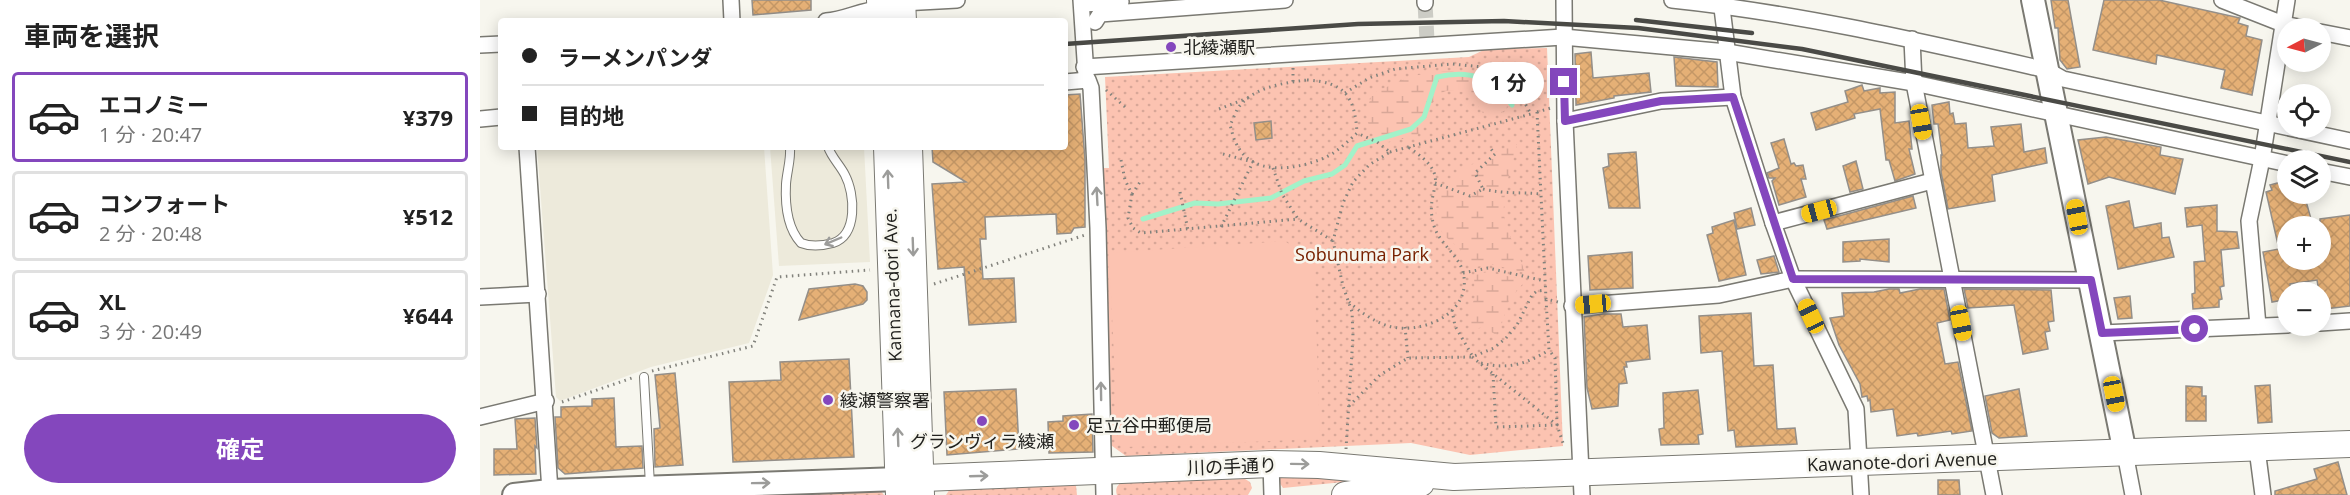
<!DOCTYPE html>
<html lang="ja">
<head>
<meta charset="utf-8">
<style>
	body { margin:0; font-family:"Open Sans","Noto Sans JP",sans-serif; background:#f6f6f6; color:#222; height:100vh; display:flex; flex-direction:column; font-size:22px; white-space:nowrap }
	* { box-sizing:border-box; margin:0 }
	p { font-size:20px; color:#767676 }
	.icon { flex:none; width:33px; height:33px; fill:none; stroke:currentColor; stroke-width:2; stroke-linecap:round; stroke-linejoin:round }
	.map { position:relative; flex:1; overflow:hidden }
	.sheet { display:flex; flex-direction:column; background:#fff; width:480px }
	.sheet>* { flex:none }
	.top-card { position:absolute; left:18px; top:18px; width:570px; height:132px; border-radius:6px; box-shadow:0 3px 15px #0003; display:grid; align-content:center; height:132px; padding:0 24px; background:#fff }
	.needle { width:39px; rotate:264deg }
	.tools { position:absolute; left:1797px; top:18px; display:grid; gap:12px }
	.tools a { display:grid; place-items:center; width:54px; height:54px; border-radius:50%; background:#fff; box-shadow:0 3px 15px #0003; font-size:30px }
	.end { position:absolute; width:27px; height:27px; margin:-14px; border:8px solid #8447bd; background:#fff; box-shadow:0 0 0 3px #fff }
	.from { border-radius:50% }
	.bubble { position:absolute; height:42px; border-radius:21px; background:#fff; box-shadow:0 3px 15px #0003; font-size:20px; font-weight:700; line-height:42px; text-align:center }
	.car { position:absolute; width:18px; height:36px; margin:-18px -9px; border-radius:8px; box-shadow:0 0 4px 2px #0007; background:linear-gradient(#f5c518 24%,#345 0 40%,#f5c518 0 76%,#345 0 86%,#f5c518 0) }
	.top-card b { display:flex; align-items:center; gap:21px; height:57px; font-size:22px }
	.top-card b+b { border-top:2px solid #e0e0e0 }
	.top-card i { width:15px; height:15px; background:#222 }
	ul { padding:0; list-style:none }
	li { display:flex; align-items:center; gap:18px; height:90px; margin:0 12px 9px; padding:0 12px; border:3px solid #e0e0e0; border-radius:6px }
	li div { flex:1 }
	li b { display:block; font-size:22px }
	li em { font-style:normal; font-weight:700 }
	li.selected { border-color:#8447bd }
	li>.icon { width:54px; height:54px; stroke-width:1.5 }
	h2 { padding:0 24px; font-size:27px; line-height:72px }
	.cta { display:flex; gap:12px; margin-top:auto; padding:12px 24px }
	.cta a { flex:1; height:69px; border-radius:36px; background:#8447bd; color:#fff; font-size:24px; font-weight:700; line-height:69px; text-align:center }
	main { display:flex; flex:1; min-height:0 }
	.map>svg:first-child { display:block }
	.built { fill:#edeadb }
	.grass { fill:url(#grass-dots) }
	.wetland { fill:url(#wetland-marsh) }
	.garden { fill:#fcc3b1 }
	.lines { fill:none; stroke-linecap:round; stroke-linejoin:round }
	.stream { stroke:#a2f2c9; stroke-width:5 }
	.building { fill:url(#building-cross-hatch); stroke:#948f89; stroke-width:1.5 }
	.street-tunnel { stroke:#ccccc5; stroke-width:15; stroke-dasharray:15 8; stroke-linecap:butt }
	.lane-casing { stroke:#7a7972; stroke-width:10 }
	.street-casing { stroke:#7a7972; stroke-width:18 }
	.secondary-casing { stroke:#7a7972; stroke-width:26 }
	.primary-casing { stroke:#7a7972; stroke-width:28 }
	.path { stroke:#82827c; stroke-width:3; stroke-dasharray:1.5 4.5; stroke-linecap:butt }
	.lane { stroke:#fff; stroke-width:8 }
	.street { stroke:#fff; stroke-width:15 }
	.secondary { stroke:#fff; stroke-width:22 }
	.primary { stroke:#fff; stroke-width:26 }
	.rail { stroke:#4a4a46; stroke-width:4.5 }
	.oneway { stroke:#9c9c9a }
	.route { stroke:#8447bd; stroke-width:8 }
	.poi-dot { fill:#8447bd; stroke:#f7f6ee; stroke-width:2 }
	.labels { text-anchor:middle; dominant-baseline:central; stroke-width:5; stroke-linejoin:round; paint-order:stroke }
	.poi-label { font-size:18px; fill:#22221f; stroke:#f7f6ee; text-anchor:start }
	.park-label { font-size:18px; fill:#782100; stroke:#f7f6ee }
	.street-label { font-size:18px; fill:#22221f; stroke:#f7f6ee }
</style>
</head>
<body>
<main>
<section class="sheet">
<h2>車両を選択</h2>
<ul>
<li class="selected"><svg class="icon" aria-label="car" viewBox="0 0 24 24"><path d="M5 17H2v-5l4-1 3-4h7l3 4 3 1v5h-3M9 17h6M6 11h13"/><circle cx="7" cy="17" r="2"/><circle cx="17" cy="17" r="2"/></svg><div><b>エコノミー</b><p>1 分 · 20:47</p></div><em>¥379</em></li>
<li><svg class="icon" aria-label="car" viewBox="0 0 24 24"><path d="M5 17H2v-5l4-1 3-4h7l3 4 3 1v5h-3M9 17h6M6 11h13"/><circle cx="7" cy="17" r="2"/><circle cx="17" cy="17" r="2"/></svg><div><b>コンフォート</b><p>2 分 · 20:48</p></div><em>¥512</em></li>
<li><svg class="icon" aria-label="car" viewBox="0 0 24 24"><path d="M5 17H2v-5l4-1 3-4h7l3 4 3 1v5h-3M9 17h6M6 11h13"/><circle cx="7" cy="17" r="2"/><circle cx="17" cy="17" r="2"/></svg><div><b>XL</b><p>3 分 · 20:49</p></div><em>¥644</em></li>
</ul>
<div class="cta"><a>確定</a></div>
</section>
<div class="map">
<svg width="1870" height="495" viewBox="0 0 1870 495">
	<defs>
		<pattern id="grass-dots" width="8" height="8" patternUnits="userSpaceOnUse" patternTransform="scale(1.5)"><rect width="8" height="8" fill="#fcc3b1"/><path d="M2 2h.1M6 6h.1" fill="none" stroke="#d8a798" stroke-width="1.8" stroke-linecap="round"/></pattern>
		<pattern id="wetland-marsh" width="20" height="14" patternUnits="userSpaceOnUse" patternTransform="scale(1.5)"><rect width="20" height="14" fill="#fcc3b1"/><path d="M1 5h8M5 5V1M11 12h8M15 12V8" fill="none" stroke="#d8a798"/></pattern>
		<pattern id="building-cross-hatch" width="8" height="8" patternUnits="userSpaceOnUse" patternTransform="scale(1.5)"><rect width="8" height="8" fill="#e5b076"/><path d="M0 0l8 8M0 8l8-8" fill="none" stroke="#c49766"/></pattern>
	</defs>
	<rect width="100%" height="100%" fill="#f7f6ee"/>
	<g class="built">
		<polygon points="57,147 284,147 293,275 269,343 171,367 80,401 76,397"/>
		<polygon points="290,147 384,147 390,262 299,266"/>
	</g>
	<g class="grass">
		<polygon points="1067,48 1083,446 990,455 931,443 646,456 628,443 619,168 629,168 625,77 989,57 1006,49"/>
		<polygon points="799,473 914,477 803,488 797,479"/>
		<path d="M765,479L770,482L772,488L768,495H637C635,489 637,486 641,482Z"/>
		<polygon points="591,483 596,486 597,495 466,495 472,486"/>
		<polygon points="398,488 404,495 274,495"/>
	</g>
	<g class="wetland">
		<path d="M964,71C998,71 1011,75 1033,100C1028,110 1013,123 1002,112C998,107 995,100 992,95C950,78 954,110 937,136L908,142C885,129 882,117 893,93L932,76Z"/>
		<path d="M1037,144C1032,166 1020,198 1025,220C1028,236 1040,255 1045,273L1011,264L991,268C988,261 984,254 979,248C973,242 966,239 962,232C936,188 1004,154 1037,144Z"/>
		<polygon points="1007,272 1046,280 1029,300 1022,323 1016,335 1004,327 989,330 990,310 995,297 994,275"/>
	</g>
	<polygon class="garden" points="805,241 834,263 840,439 646,447 638,439 629,253"/>
	<g class="lines">
		<path class="stream" d="M663,219L715,203L738,204L791,198L824,181L852,174L865,165L877,146L931,129L944,117L957,77C992,69 1010,78 1032,105"/>
	</g>
	<g class="building">
		<polygon points="272,0 331,0 331,10 273,15"/>
		<polygon points="1571,0 1588,0 1600,67 1587,69 1580,60 1578,28 1575,28"/>
		<polygon points="1624,0 1679,0 1760,18 1758,23 1768,26 1766,36 1782,40 1772,95 1741,88 1745,70 1677,55 1676,64 1613,50"/>
		<polygon points="1111,52 1113,78 1169,73 1171,92 1134,96 1134,98 1096,105 1095,54"/>
		<polygon points="1194,57 1237,62 1238,87 1196,86"/>
		<polygon points="1382,85 1384,91 1400,88 1400,93 1415,92 1415,123 1429,121 1432,149 1429,149 1435,174 1415,181 1409,160 1406,160 1400,109 1374,114 1375,118 1336,130 1331,113 1368,102 1365,91"/>
		<polygon points="600,94 605,160 605,227 594,228 591,233 577,234 576,214 505,217 506,239 500,239 503,279 534,278 536,322 489,325 484,267 458,269 452,184 486,182 453,162 452,147 585,147 585,95"/>
		<polygon points="1469,102 1470,114 1473,113 1475,124 1486,123 1488,148 1514,146 1511,127 1541,124 1544,152 1565,148 1567,163 1512,175 1515,201 1468,209 1461,172 1461,155 1462,155 1458,124 1454,124 1452,105"/>
		<polygon points="791,121 792,138 776,140 774,123"/>
		<polygon points="1626,137 1681,147 1680,155 1703,159 1695,194 1629,177 1608,184 1598,140"/>
		<polygon points="1304,139 1311,164 1314,163 1316,166 1323,165 1326,179 1321,179 1326,197 1299,205 1292,181 1295,178 1289,178 1287,173 1299,168 1291,143"/>
		<polygon points="1156,152 1160,208 1129,208 1123,168 1129,166 1128,154"/>
		<polygon points="1376,161 1383,189 1370,192 1363,166"/>
		<polygon points="1808,180 1808,194 1824,194 1833,226 1808,226 1808,260 1840,260 1840,219 1870,215 1870,306 1845,309 1845,295 1840,295 1839,292 1837,280 1810,284 1811,292 1808,292 1808,299 1792,302 1783,252 1799,249 1786,192 1792,190 1790,185"/>
		<polygon points="1433,196 1436,208 1347,229 1344,220"/>
		<polygon points="1649,201 1654,228 1681,223 1682,238 1689,237 1694,257 1638,269 1626,206"/>
		<polygon points="1737,205 1737,231 1757,232 1759,248 1741,250 1744,286 1740,287 1742,299 1739,300 1739,307 1713,309 1712,294 1715,293 1714,262 1725,261 1722,225 1707,227 1705,208"/>
		<polygon points="1271,208 1275,225 1257,229 1254,213"/>
		<polygon points="1254,220 1266,275 1239,281 1227,235 1233,233 1232,227"/>
		<polygon points="1409,239 1409,262 1380,259 1380,261 1363,262 1363,242"/>
		<polygon points="1152,252 1153,288 1110,290 1108,256"/>
		<polygon points="1294,256 1299,272 1281,274 1277,260"/>
		<polygon points="375,284 383,286 387,292 387,300 383,304 319,320 329,289"/>
		<polygon points="1409,289 1419,289 1420,293 1440,289 1464,289 1470,320 1457,323 1465,364 1478,362 1492,431 1472,434 1471,431 1438,436 1437,433 1417,436 1413,409 1391,412 1390,400 1388,401 1387,396 1382,397 1380,384 1359,345 1350,318 1364,316 1362,293 1394,292"/>
		<polygon points="1484,289 1571,290 1574,321 1568,322 1570,331 1565,332 1568,349 1543,354 1534,305 1488,308"/>
		<polygon points="1650,296 1652,318 1638,319 1634,298"/>
		<polygon points="1271,313 1274,366 1293,365 1297,429 1315,428 1317,444 1256,447 1254,430 1248,431 1242,351 1221,353 1219,316"/>
		<polygon points="1123,314 1141,314 1143,327 1167,325 1170,359 1146,362 1147,367 1144,367 1147,383 1139,384 1138,406 1112,409 1107,388 1104,317"/>
		<polygon points="369,359 374,457 253,462 249,382 301,380 300,362"/>
		<polygon points="195,373 203,465 175,467 174,429 180,428 175,375"/>
		<polygon points="1790,385 1792,422 1778,423 1775,386"/>
		<polygon points="1706,386 1722,387 1722,396 1726,396 1726,421 1706,421"/>
		<polygon points="536,389 539,449 467,455 464,392"/>
		<polygon points="1539,389 1547,436 1519,438 1512,433 1505,396"/>
		<polygon points="1218,390 1223,434 1218,435 1219,444 1181,445 1179,429 1184,428 1183,393"/>
		<polygon points="134,398 136,447 162,446 163,468 85,474 78,468 75,417 81,417 81,407 112,406 112,399"/>
		<polygon points="612,414 613,452 569,453 568,422 583,421 583,416"/>
		<polygon points="55,418 57,448 55,446 56,474 14,475 14,449 37,449 35,419"/>
		<polygon points="1858,462 1867,495 1795,495 1795,491 1837,479 1834,469"/>
		<polygon points="1458,480 1479,480 1480,495 1458,495"/>
	</g>
	<g class="lines">
		<polyline class="street-tunnel" points="945,3 947,40"/>
		<defs>
			<g id="lane">
				<path d="M310,147C311,160 307,171 306,184C305,204 307,228 321,243C331,247 342,246 353,243C378,235 375,194 365,175C360,165 352,158 348,147"/>
				<polyline points="164,377 170,485"/>
			</g>
			<g id="street">
				<polyline points="251,0 252,21"/>
				<polyline points="601,0 606,75"/>
				<polyline points="1084,0 1085,121 1102,495"/>
				<path d="M1192,0C1318,13 1443,42 1567,70L1583,79L1870,141"/>
				<polyline points="1241,0 1253,97 1293,223 1313,279 1376,409 1381,495"/>
				<polyline points="1742,0 1803,24 1824,28"/>
				<polyline points="422,3 477,0"/>
				<polyline points="945,3 945,0"/>
				<polyline points="602,4 641,2"/>
				<path d="M346,21C365,20 381,10 400,9"/>
				<polyline points="615,22 620,14 805,0"/>
				<polyline points="1840,32 1870,38"/>
				<polyline points="1432,39 1434,83 1514,495"/>
				<polyline points="0,45 21,44"/>
				<polyline points="604,67 1083,37 1247,52 1434,83 1808,164"/>
				<polyline points="585,82 608,80 611,88 618,228 624,495"/>
				<polyline points="0,119 21,117"/>
				<polyline points="1085,121 1181,101 1253,97"/>
				<polyline points="47,147 70,491"/>
				<polyline points="1840,171 1870,177"/>
				<polyline points="1293,223 1452,181"/>
				<polyline points="0,297 58,294"/>
				<polyline points="1092,306 1239,295 1313,279 1611,280"/>
				<polyline points="1840,323 1870,321"/>
				<polyline points="1778,326 1769,221 1782,159 1807,0"/>
				<polyline points="1622,333 1808,325"/>
				<polyline points="0,417 66,401"/>
				<polyline points="1777,449 1783,495"/>
				<polyline points="1645,453 1653,495"/>
				<polyline points="791,464 792,495"/>
			</g>
			<g id="secondary">
				<polyline points="1553,0 1645,453"/>
				<polyline points="34,495 70,491 419,479"/>
			</g>
			<g id="primary">
				<polyline points="400,0 401,21"/>
				<polyline points="422,0 423,21"/>
				<polyline points="407,147 419,495"/>
				<polyline points="429,147 441,495"/>
				<polyline points="419,479 791,464 839,465 974,477 1870,444"/>
				<polyline points="865,495 941,483"/>
			</g>
		</defs>
		<use href="#lane" class="lane-casing"/>
		<use href="#street" class="street-casing"/>
		<use href="#secondary" class="secondary-casing"/>
		<use href="#primary" class="primary-casing"/>
		<g class="path">
			<polyline points="813,68 813,82"/>
			<path d="M827,80C865,82 875,97 877,133C867,142 856,153 844,158C816,170 771,177 756,143C753,138 752,131 750,125C753,120 755,113 758,108C773,87 803,83 827,80Z"/>
			<polyline points="626,90 645,107"/>
			<polyline points="865,93 889,78 915,69 972,64 1013,68 1037,89 1051,114"/>
			<polyline points="739,109 768,98"/>
			<polyline points="1057,112 1066,299 1078,302"/>
			<polyline points="1057,112 1071,108"/>
			<polyline points="910,152 1051,114"/>
			<polyline points="641,160 645,180 652,194 648,218 653,228 661,233 818,219"/>
			<polyline points="793,168 802,194 818,219 853,241"/>
			<polyline points="955,183 990,196 1003,189 995,173 1015,154 1011,149"/>
			<path d="M1003,189C1024,194 1040,192 1061,194"/>
			<polyline points="700,192 708,230"/>
			<polyline points="652,194 660,182"/>
			<polyline points="741,227 773,162 743,154"/>
			<polyline points="983,273 1008,268 1065,281"/>
			<polyline points="454,284 605,235"/>
			<path d="M869,302C880,312 893,321 908,326C939,335 989,316 984,277C982,257 960,245 954,226C942,186 978,180 928,147"/>
			<polyline points="972,310 975,326 993,357"/>
			<polyline points="925,327 928,358"/>
			<polyline points="992,357 1077,425 1083,443"/>
			<path d="M1001,363C1027,370 1047,364 1069,350"/>
			<polyline points="172,371 273,346 297,277 390,270"/>
			<polyline points="1013,374 1016,427 1077,425 1075,358 1069,350 1066,299"/>
			<polyline points="82,402 152,378"/>
			<polyline points="869,406 900,375 928,358 992,357 1014,348 1026,338 1037,325 1052,295 1057,291 1066,290"/>
			<polyline points="866,449 873,336 872,312 863,286 853,241 863,203 873,182 889,165 910,152 897,142 877,133"/>
		</g>
		<use href="#lane" class="lane"/>
		<use href="#street" class="street"/>
		<use href="#secondary" class="secondary"/>
		<use href="#primary" class="primary"/>
		<g class="rail">
			<polyline points="1156,20 1272,33"/>
			<polyline points="585,44 878,24 1024,21 1158,28 1322,49 1870,162"/>
		</g>
	</g>
	<defs><path id="oneway-shaft" d="M-6 0H5M1.5-3L5.5 0L1.5 3" fill="none" stroke-width="1.6" stroke-linecap="round" stroke-linejoin="round" transform="scale(1.5)"/></defs>
	<g class="oneway">
		<use href="#oneway-shaft" transform="translate(408 179) rotate(-92)"/>
		<use href="#oneway-shaft" transform="translate(617 196) rotate(-93)"/>
		<use href="#oneway-shaft" transform="translate(353 241) rotate(157)"/>
		<use href="#oneway-shaft" transform="translate(433 247) rotate(88)"/>
		<use href="#oneway-shaft" transform="translate(621 391) rotate(-91)"/>
		<use href="#oneway-shaft" transform="translate(418 437) rotate(-92)"/>
		<use href="#oneway-shaft" transform="translate(820 464) rotate(1)"/>
		<use href="#oneway-shaft" transform="translate(499 476) rotate(-2)"/>
		<use href="#oneway-shaft" transform="translate(281 483) rotate(-1)"/>
	</g>
	<g class="lines">
		<polyline class="route" points="1084,82 1085,121 1181,101 1253,97 1313,279 1611,280 1622,333 1715,329"/>
	</g>
	<g class="poi-dot">
		<circle cx="691" cy="47" r="6"/>
		<circle cx="348" cy="400" r="6"/>
		<circle cx="502" cy="421" r="6"/>
		<circle cx="594" cy="425" r="6"/>
	</g>
	<g class="labels">
		<g class="poi-label">
			<text x="703" y="47">北綾瀬駅</text>
			<text x="360" y="400">綾瀬警察署</text>
			<text x="606" y="425">足立谷中郵便局</text>
			<text x="502" y="441" text-anchor="middle">グランヴィラ綾瀬</text>
		</g>
		<g class="park-label">
			<text x="882" y="254">Sobunuma Park</text>
		</g>
		<g class="street-label">
			<text transform="translate(412 285) rotate(-92)">Kannana-dori Ave.</text>
			<text transform="translate(1422 461) rotate(-2)">Kawanote-dori Avenue</text>
			<text transform="translate(752 466) rotate(-2)">川の手通り</text>
		</g>
	</g>
</svg>
<div class="tools">
<a><svg class="needle" viewBox="-14 -14 28 28"><path d="M0-13l5 13h-10z" fill="#e53935"/><path d="M0 13l5-13h-10z" fill="#767676"/></svg></a>
<a><svg class="icon" aria-label="locate" viewBox="0 0 24 24"><circle cx="12" cy="12" r="6"/><path d="M12 2v4M12 18v4M2 12h4M18 12h4"/></svg></a>
<a><svg class="icon" aria-label="layers" viewBox="0 0 24 24"><path d="M12 4l9 5-9 5-9-5zM3 14l9 5 9-5"/></svg></a>
<a>+</a>
<a>−</a>
</div>
<i class="end from" style="left:1715px;top:329px"></i>
<i class="end" style="left:1084px;top:82px"></i>
<div class="bubble" style="left:992px;top:62px;width:72px">1 分</div>
<i class="car" style="left:1441px;top:122px;rotate:170deg"></i>
<i class="car" style="left:1339px;top:211px;rotate:255deg"></i>
<i class="car" style="left:1597px;top:217px;rotate:349deg"></i>
<i class="car" style="left:1113px;top:304px;rotate:265deg"></i>
<i class="car" style="left:1331px;top:316px;rotate:335deg"></i>
<i class="car" style="left:1481px;top:323px;rotate:169deg"></i>
<i class="car" style="left:1634px;top:394px;rotate:169deg"></i>
<div class="top-card">
<b><i class="from"></i>ラーメンパンダ</b>
<b><i></i>目的地</b>
</div>
</div>
</main>
</body>
</html>
